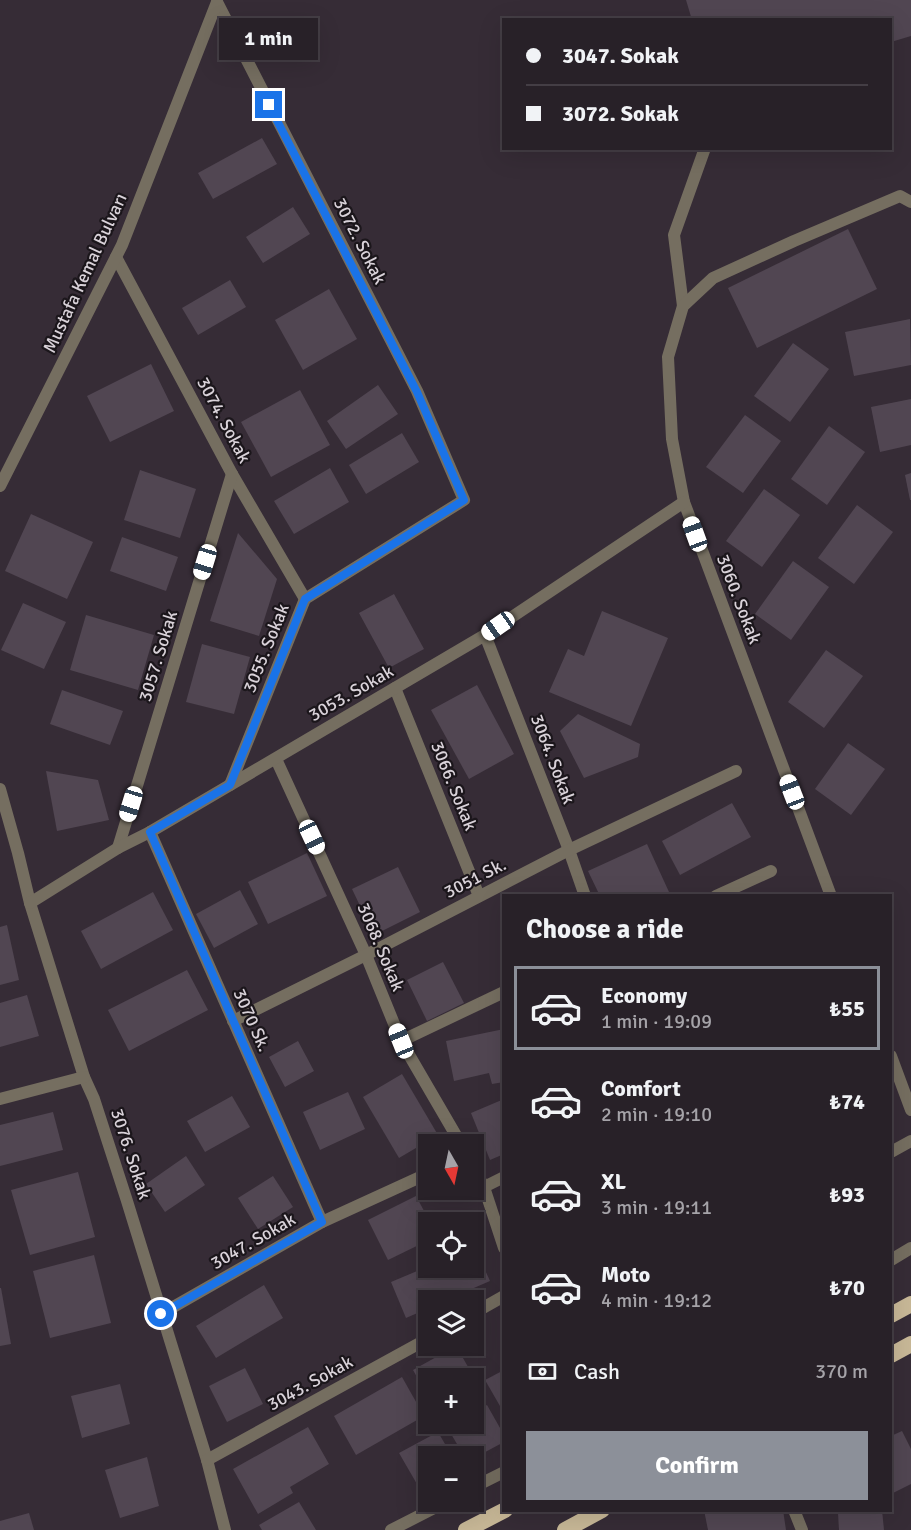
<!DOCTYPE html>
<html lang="en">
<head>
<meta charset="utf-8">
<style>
	body { margin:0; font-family:Signika,sans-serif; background:#342e34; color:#f1f3f6; height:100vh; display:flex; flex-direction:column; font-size:22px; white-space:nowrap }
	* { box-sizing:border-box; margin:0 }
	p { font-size:20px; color:#a5a3a8 }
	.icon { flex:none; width:33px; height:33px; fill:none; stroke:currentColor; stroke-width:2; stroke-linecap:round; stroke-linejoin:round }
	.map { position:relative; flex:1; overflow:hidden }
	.details { position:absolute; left:502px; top:894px; width:390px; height:618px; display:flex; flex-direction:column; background:#282128; border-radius:0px; box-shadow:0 6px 24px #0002,0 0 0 2px #443e45 }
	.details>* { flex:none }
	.hud { position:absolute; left:502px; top:18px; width:390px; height:132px; border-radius:0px; box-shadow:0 6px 24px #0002,0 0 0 2px #443e45; display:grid; align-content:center; height:132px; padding:0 24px; background:#282128 }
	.needle { width:39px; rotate:171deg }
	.controls { position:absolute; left:418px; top:1134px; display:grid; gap:12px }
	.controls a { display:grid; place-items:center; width:66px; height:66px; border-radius:0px; background:#282128; box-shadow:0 6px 24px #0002,0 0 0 2px #443e45; font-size:30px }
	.end { position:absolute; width:27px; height:27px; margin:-14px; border:8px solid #1a73e8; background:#fff; box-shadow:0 0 0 3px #fff }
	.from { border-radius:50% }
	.bubble { position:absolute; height:42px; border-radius:0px; background:#282128; box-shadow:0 6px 24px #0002,0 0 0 2px #443e45; font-size:20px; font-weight:700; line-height:42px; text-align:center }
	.car { position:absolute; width:18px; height:36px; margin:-18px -9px; border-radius:8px; box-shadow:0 0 4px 2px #0007; background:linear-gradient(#fff 24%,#345 0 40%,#fff 0 76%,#345 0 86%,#fff 0) }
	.hud b { display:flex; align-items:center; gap:21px; height:57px; font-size:22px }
	.hud b+b { border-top:2px solid #443e45 }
	.hud i { width:15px; height:15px; background:#f1f3f6 }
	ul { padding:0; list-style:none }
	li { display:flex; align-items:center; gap:18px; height:84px; margin:0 12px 9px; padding:0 12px; border:3px solid transparent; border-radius:0px }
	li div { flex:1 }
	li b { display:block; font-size:22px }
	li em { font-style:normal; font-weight:700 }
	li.current { border-color:#8c9099 }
	li>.icon { width:54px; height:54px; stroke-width:1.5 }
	h2 { padding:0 24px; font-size:27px; line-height:72px }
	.pay { display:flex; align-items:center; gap:15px; height:66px; padding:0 24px; font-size:22px }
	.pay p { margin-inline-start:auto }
	.cta { display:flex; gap:12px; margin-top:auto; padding:12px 24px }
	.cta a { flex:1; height:69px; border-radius:0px; background:#8c9099; color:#fff; font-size:24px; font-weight:700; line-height:69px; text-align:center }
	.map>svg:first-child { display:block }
	.building { fill:#514652 }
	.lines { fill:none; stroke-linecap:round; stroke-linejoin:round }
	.service { stroke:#756e60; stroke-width:12 }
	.minor { stroke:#756e60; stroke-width:12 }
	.trunk { stroke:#c8b897; stroke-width:16 }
	.route { stroke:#1a73e8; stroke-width:8 }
	.labels { text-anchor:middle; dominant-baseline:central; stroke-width:4.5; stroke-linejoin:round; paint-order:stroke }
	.street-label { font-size:18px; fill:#d9d2d9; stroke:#1b161b }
</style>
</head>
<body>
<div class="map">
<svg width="911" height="1530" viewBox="0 0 911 1530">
	<rect width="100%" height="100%" fill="#362c36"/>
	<g class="building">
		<polygon points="686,0 911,0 911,36 891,42 891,20 692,20"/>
		<polygon points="262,138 277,164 213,199 198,173"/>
		<polygon points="293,207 310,234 263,263 246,237"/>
		<polygon points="848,229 877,289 757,348 728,288"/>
		<polygon points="230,280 246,307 198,335 182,308"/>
		<polygon points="329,289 357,339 303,370 275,320"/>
		<polygon points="910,319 911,365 854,376 845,332"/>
		<polygon points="793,343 829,369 790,422 754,396"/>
		<polygon points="151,364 174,411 110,442 87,396"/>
		<polygon points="378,385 398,414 346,449 327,421"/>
		<polygon points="300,390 330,445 271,477 241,422"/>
		<polygon points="911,399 911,445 880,452 871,407"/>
		<polygon points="745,415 781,441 743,493 706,467"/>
		<polygon points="829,426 865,452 827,505 791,479"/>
		<polygon points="402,433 419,462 366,494 349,465"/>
		<polygon points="330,468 349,502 294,534 274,501"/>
		<polygon points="140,470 196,489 180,538 124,520"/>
		<polygon points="911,473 911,500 910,500 905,475"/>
		<polygon points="764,489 800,515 762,567 726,541"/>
		<polygon points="857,505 893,532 854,584 818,558"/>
		<polygon points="31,514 93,542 67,599 5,571"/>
		<polygon points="238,533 277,579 259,636 210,621"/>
		<polygon points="122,537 178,557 166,591 110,571"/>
		<polygon points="793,561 829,587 791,640 755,614"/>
		<polygon points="394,594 424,649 389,668 359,613"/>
		<polygon points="23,603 66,622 44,669 1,650"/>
		<polygon points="602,611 668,638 631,726 549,692 568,649 584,656"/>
		<polygon points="86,615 154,635 138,690 70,670"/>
		<polygon points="202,644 250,657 234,714 186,702"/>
		<polygon points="826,650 863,676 824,728 788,702"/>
		<polygon points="477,685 514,754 469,779 431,710"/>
		<polygon points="62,690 123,711 110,745 50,724"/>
		<polygon points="578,714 640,744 638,757 584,778 560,731"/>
		<polygon points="848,743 885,769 851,815 815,789"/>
		<polygon points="46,771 98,780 109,820 57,831"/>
		<polygon points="732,803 751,837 680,875 662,841"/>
		<polygon points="647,844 669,892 661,896 600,896 588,871"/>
		<polygon points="307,853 327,896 268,924 248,882"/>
		<polygon points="398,867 420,912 374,935 352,889"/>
		<polygon points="240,890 258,924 214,948 196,914"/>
		<polygon points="153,892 173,930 101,969 81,931"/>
		<polygon points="7,925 19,980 0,985 0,927"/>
		<polygon points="443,962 464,1003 427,1021 407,980"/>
		<polygon points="187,970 208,1010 129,1051 108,1010"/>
		<polygon points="27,995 39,1036 0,1047 0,1003"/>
		<polygon points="504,1029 504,1082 492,1084 489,1073 454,1081 446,1041"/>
		<polygon points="298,1041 314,1071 285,1087 269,1057"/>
		<polygon points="402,1074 438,1135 399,1158 363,1097"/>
		<polygon points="348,1092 365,1129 320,1150 303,1112"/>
		<polygon points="232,1096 250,1127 205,1152 187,1121"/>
		<polygon points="504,1099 504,1154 490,1160 471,1113"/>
		<polygon points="53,1112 63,1150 0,1166 0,1125"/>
		<polygon points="186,1156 205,1185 165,1212 146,1184"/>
		<polygon points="78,1172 95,1237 30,1255 11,1190"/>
		<polygon points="273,1176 293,1207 258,1229 238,1198"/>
		<polygon points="416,1196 430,1222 429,1240 388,1260 368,1220"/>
		<polygon points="474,1246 490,1281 446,1300 429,1300 429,1308 406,1318 391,1282 429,1266 429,1268 474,1268"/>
		<polygon points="94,1255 111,1323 50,1338 33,1271"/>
		<polygon points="264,1285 283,1318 216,1358 196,1326"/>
		<polygon points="0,1288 1,1288 11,1344 0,1346"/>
		<polygon points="456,1346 482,1391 474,1396 474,1378 429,1378 429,1398 413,1370"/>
		<polygon points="245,1368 263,1404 227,1422 209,1386"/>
		<polygon points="504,1370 504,1413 485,1380"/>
		<polygon points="402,1377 424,1416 356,1455 334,1416"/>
		<polygon points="120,1384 130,1424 82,1438 71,1396"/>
		<polygon points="487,1405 504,1435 504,1442 474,1458 474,1456 464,1456 447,1427 453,1424 474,1424 474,1412"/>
		<polygon points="308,1427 329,1464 290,1487 293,1493 258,1514 233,1469"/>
		<polygon points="902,1431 911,1449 911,1484 893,1493 891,1489 891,1436"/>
		<polygon points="438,1432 452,1456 429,1456 429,1487 421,1491 399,1453"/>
		<polygon points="147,1457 159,1506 120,1518 105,1470"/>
		<polygon points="299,1502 316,1530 262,1530 259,1525"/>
		<polygon points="704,1510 783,1510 786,1530 708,1530"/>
		<polygon points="861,1510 882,1510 884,1530 839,1530 838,1513"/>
		<polygon points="29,1513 34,1530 0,1530 0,1521"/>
	</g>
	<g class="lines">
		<g class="service">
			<polyline points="683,306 674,235 705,148"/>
			<polyline points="395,688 479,896"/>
			<polyline points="794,1510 802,1530"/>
		</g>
		<g class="minor">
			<polyline points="217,2 417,391 464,500 305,599 230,785"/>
			<polyline points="116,257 232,474 305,599"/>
			<polyline points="0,486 122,245 217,2"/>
			<polyline points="485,635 569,850 585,896"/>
			<polyline points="276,759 366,955 401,1041 461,1144"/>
			<polyline points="0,789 18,853 30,903 84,1077 94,1099 127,1201 207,1460 225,1530"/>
			<polyline points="150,832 322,1222"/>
			<polyline points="118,848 232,474"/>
			<polyline points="716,896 771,871"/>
			<polyline points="831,896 684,502 672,439 668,357 683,306 713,278 794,241 900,196 911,202"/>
			<polyline points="30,903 118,848 150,832 485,635 684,502"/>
			<polyline points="233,1021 366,955 569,850 736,771"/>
			<polyline points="401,1041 504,992"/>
			<polyline points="891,1056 911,1110"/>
			<polyline points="0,1099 84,1077"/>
			<polyline points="891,1152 911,1141"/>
			<polyline points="474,1168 484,1187 504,1248"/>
			<polyline points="484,1187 504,1177"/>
			<polyline points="891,1260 911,1248"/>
			<polyline points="474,1313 504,1296"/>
			<polyline points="161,1314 322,1222 429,1173"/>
			<polyline points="207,1460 429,1338"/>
			<polyline points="474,1487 504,1472"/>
			<polyline points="391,1530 446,1502"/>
		</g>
		<g class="trunk">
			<polyline points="891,1315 911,1304"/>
			<polyline points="891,1355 911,1344"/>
			<polyline points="466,1530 505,1510"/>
			<polyline points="565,1530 602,1510"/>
		</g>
	</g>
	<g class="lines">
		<polyline class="route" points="161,1314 322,1222 150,832 230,785 305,599 464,500 417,392 269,105"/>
	</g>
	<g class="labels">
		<g class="street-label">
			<text transform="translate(360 241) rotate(63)">3072. Sokak</text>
			<text transform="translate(85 273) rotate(-65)">Mustafa Kemal Bulvarı</text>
			<text transform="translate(224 420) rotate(62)">3074. Sokak</text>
			<text transform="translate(739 599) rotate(69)">3060. Sokak</text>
			<text transform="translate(266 648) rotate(-68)">3055. Sokak</text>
			<text transform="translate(158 656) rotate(-73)">3057. Sokak</text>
			<text transform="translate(351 693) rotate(-30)">3053. Sokak</text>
			<text transform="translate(553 759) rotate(69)">3064. Sokak</text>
			<text transform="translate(454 786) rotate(68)">3066. Sokak</text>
			<text transform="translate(475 878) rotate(-27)">3051 Sk.</text>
			<text transform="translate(381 947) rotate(67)">3068. Sokak</text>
			<text transform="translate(252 1020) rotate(66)">3070 Sk.</text>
			<text transform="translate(131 1154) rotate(72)">3076. Sokak</text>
			<text transform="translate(253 1241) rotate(-30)">3047. Sokak</text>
			<text transform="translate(310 1383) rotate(-29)">3043. Sokak</text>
		</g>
	</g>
</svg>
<div class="controls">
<a><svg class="needle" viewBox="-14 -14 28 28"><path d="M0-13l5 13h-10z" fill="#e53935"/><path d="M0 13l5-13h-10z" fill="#a5a3a8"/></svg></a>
<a><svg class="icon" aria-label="locate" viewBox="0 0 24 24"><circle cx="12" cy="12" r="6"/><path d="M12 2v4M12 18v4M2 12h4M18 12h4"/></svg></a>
<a><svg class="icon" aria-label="layers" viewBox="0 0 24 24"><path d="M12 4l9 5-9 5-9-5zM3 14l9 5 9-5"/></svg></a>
<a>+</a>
<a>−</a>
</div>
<i class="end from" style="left:161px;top:1314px"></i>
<i class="end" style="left:269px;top:105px"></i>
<div class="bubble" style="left:219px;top:18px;width:99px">1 min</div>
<i class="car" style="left:695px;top:534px;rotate:340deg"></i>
<i class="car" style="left:205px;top:562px;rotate:197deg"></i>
<i class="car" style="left:498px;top:626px;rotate:235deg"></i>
<i class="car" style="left:792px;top:792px;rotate:339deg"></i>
<i class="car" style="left:131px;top:804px;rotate:197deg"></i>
<i class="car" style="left:312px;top:837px;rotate:155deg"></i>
<i class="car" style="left:401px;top:1041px;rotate:338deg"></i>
<div class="hud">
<b><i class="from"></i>3047. Sokak</b>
<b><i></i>3072. Sokak</b>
</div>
<section class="details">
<h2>Choose a ride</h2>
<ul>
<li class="current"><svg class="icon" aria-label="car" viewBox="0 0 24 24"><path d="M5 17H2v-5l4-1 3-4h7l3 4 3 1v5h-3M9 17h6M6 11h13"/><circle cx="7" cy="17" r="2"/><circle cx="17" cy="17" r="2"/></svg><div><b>Economy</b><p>1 min · 19:09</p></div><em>₺55</em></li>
<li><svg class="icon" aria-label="car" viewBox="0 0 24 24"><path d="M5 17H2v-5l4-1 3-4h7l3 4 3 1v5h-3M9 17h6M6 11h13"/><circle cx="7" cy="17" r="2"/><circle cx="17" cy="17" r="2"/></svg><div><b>Comfort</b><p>2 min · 19:10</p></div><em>₺74</em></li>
<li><svg class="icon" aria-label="car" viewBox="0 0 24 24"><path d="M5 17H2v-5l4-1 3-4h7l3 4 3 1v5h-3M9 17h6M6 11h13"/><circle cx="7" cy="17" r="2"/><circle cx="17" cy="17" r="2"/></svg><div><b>XL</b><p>3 min · 19:11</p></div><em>₺93</em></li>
<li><svg class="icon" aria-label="car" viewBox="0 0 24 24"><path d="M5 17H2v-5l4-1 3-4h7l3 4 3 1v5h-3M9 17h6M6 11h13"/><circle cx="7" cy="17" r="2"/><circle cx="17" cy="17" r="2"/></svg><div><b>Moto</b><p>4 min · 19:12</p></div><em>₺70</em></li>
</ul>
<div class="pay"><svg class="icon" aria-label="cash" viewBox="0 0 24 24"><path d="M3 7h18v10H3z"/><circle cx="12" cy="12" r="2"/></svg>Cash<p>370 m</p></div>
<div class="cta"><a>Confirm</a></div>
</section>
</div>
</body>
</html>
